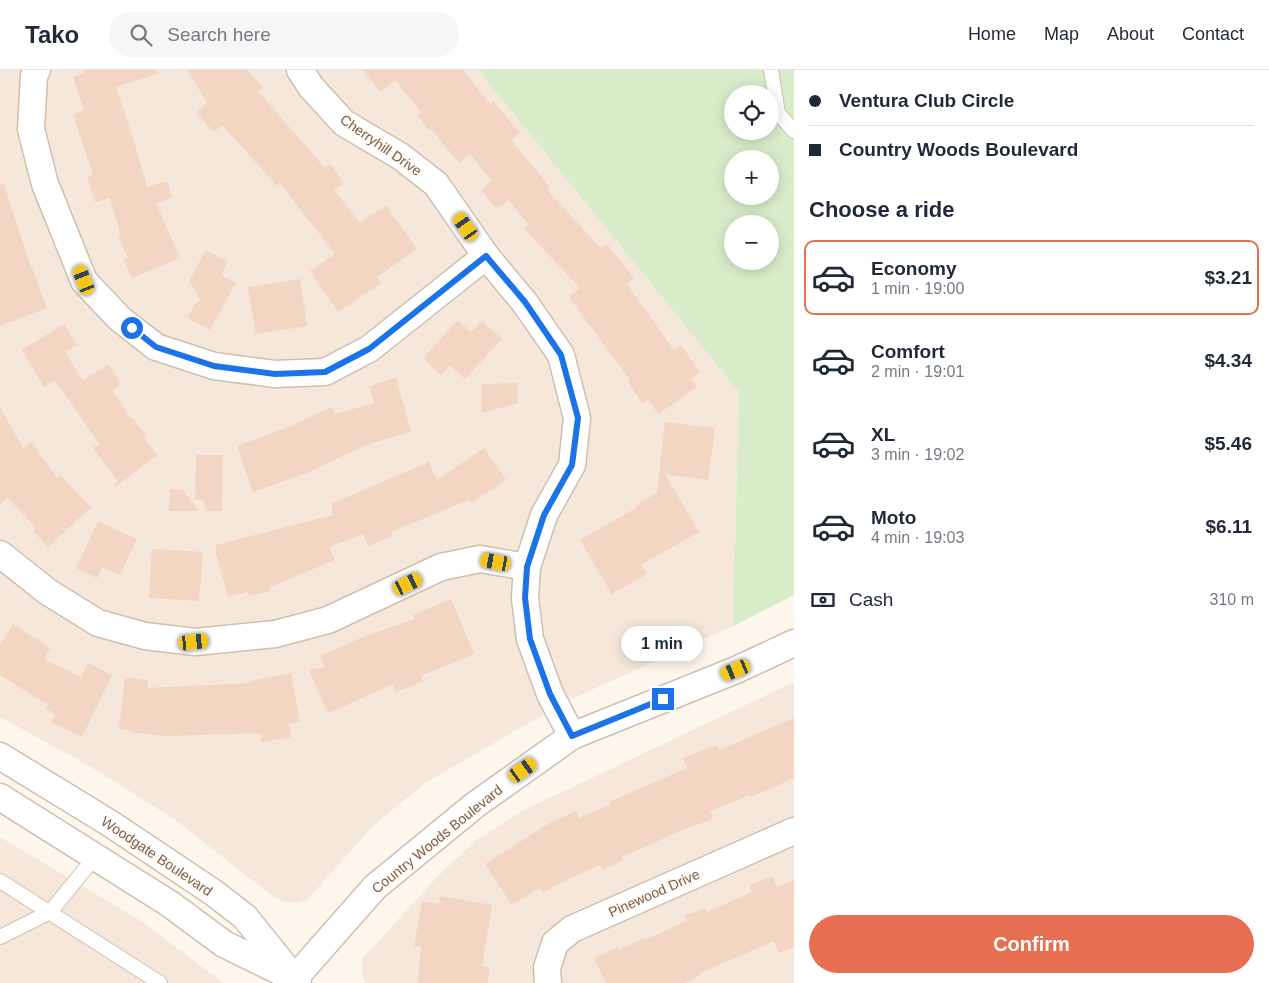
<!DOCTYPE html>
<html lang="en">
<head>
<meta charset="utf-8">
<style>
	body { margin:0; font-family:Helvetica,sans-serif; background:#f6f6f7; color:#1f2937; height:100vh; display:flex; flex-direction:column; font-size:19px; white-space:nowrap }
	* { box-sizing:border-box; margin:0 }
	p { font-size:16px; color:#747a83 }
	.icon { flex:none; width:28px; height:28px; fill:none; stroke:currentColor; stroke-width:2; stroke-linecap:round; stroke-linejoin:round }
	.map { position:relative; flex:1; overflow:hidden }
	.side { display:flex; flex-direction:column; background:#fff; width:475px }
	.side>* { flex:none }
	.hud { display:grid; align-content:center; height:110px; padding:0 15px; background:#fff }
	.controls { position:absolute; left:724px; top:15px; display:grid; gap:10px }
	.controls a { display:grid; place-items:center; width:55px; height:55px; border-radius:50%; background:#fff; box-shadow:0 2px 12px #0003; font-size:25px }
	.end { position:absolute; width:22px; height:22px; margin:-11px; border:6px solid #1a73e8; background:#fff; box-shadow:0 0 0 2px #fff }
	.from { border-radius:50% }
	.bubble { position:absolute; height:35px; border-radius:18px; background:#fff; box-shadow:0 2px 12px #0003; font-size:16px; font-weight:600; line-height:35px; text-align:center }
	.car { position:absolute; width:15px; height:30px; margin:-15px -8px; border-radius:6px; box-shadow:0 0 4px 1px #0007; background:linear-gradient(#f5c518 24%,#345 0 40%,#f5c518 0 76%,#345 0 86%,#f5c518 0) }
	.hud b { display:flex; align-items:center; gap:18px; height:48px; font-size:19px }
	.hud b+b { border-top:1px solid #e0e1e3 }
	.hud i { width:12px; height:12px; background:#1f2937 }
	ul { padding:0; list-style:none }
	li { display:flex; align-items:center; gap:15px; height:75px; margin:0 10px 8px; padding:0 5px; border:2px solid transparent; border-radius:10px }
	li div { flex:1 }
	li b { display:block; font-size:19px }
	li em { font-style:normal; font-weight:600 }
	li.on { border-color:#e76f51 }
	li>.icon { width:45px; height:45px; stroke-width:1.5 }
	h2 { padding:0 15px; font-size:22px; line-height:60px }
	.pay { display:flex; align-items:center; gap:12px; height:55px; padding:0 15px; font-size:19px }
	.pay p { margin-inline-start:auto }
	.action { display:flex; gap:10px; margin-top:auto; padding:10px 15px }
	.action a { flex:1; height:58px; border-radius:30px; background:#e76f51; color:#fff; font-size:20px; font-weight:600; line-height:58px; text-align:center }
	header { display:flex; align-items:center; gap:30px; box-sizing:border-box; height:70px; padding:0 25px; background:#fff; border-bottom:1px solid #e0e1e3 }
	header strong { font-size:24px }
	nav { display:flex; gap:28px; margin-inline-start:auto; font-size:18px }
	.search { width:350px; height:45px; background:#f6f6f7; display:flex; align-items:center; gap:12px; box-sizing:border-box; padding:0 18px; border-radius:28px; color:#747a83; font-size:19px }
	main { display:flex; flex:1; min-height:0 }
	.map>svg:first-child { display:block }
	.residential { fill:#f5e8da }
	.green { fill:#d8ecc9; fill-rule:evenodd }
	.building { fill:#f3d5c3 }
	.lines { fill:none; stroke-linecap:round; stroke-linejoin:round }
	.service-casing { stroke:#d1beb0; stroke-width:16 }
	.minor-casing { stroke:#d1beb0; stroke-width:29 }
	.service { stroke:#fff; stroke-width:14 }
	.minor { stroke:#fff; stroke-width:26 }
	.route { stroke:#1a73e8; stroke-width:6 }
	.labels { text-anchor:middle; dominant-baseline:central; stroke-width:4; stroke-linejoin:round; paint-order:stroke }
	.street-label { font-size:14px; fill:#7a5c4d; stroke:#fffaf3 }
</style>
</head>
<body>
<header>
<strong>Tako</strong>
<div class="search"><svg class="icon" aria-label="search" viewBox="0 0 24 24"><circle cx="10" cy="10" r="6"/><path d="M15 15l6 6"/></svg>Search here</div>
<nav><a>Home</a><a>Map</a><a>About</a><a>Contact</a></nav>
</header>
<main>
<div class="map">
<svg width="794" height="913" viewBox="0 0 794 913">
	<rect width="100%" height="100%" fill="#fdf6ec"/>
	<g class="residential">
		<polygon points="0,0 478,0 739,322 733,556 567,631 425,713 374,755 307,830 295,833 284,832 271,825 174,749 91,697 0,647"/>
		<polygon points="794,612 794,913 365,913 362,902 363,888 436,808 475,771 522,741"/>
		<polygon points="0,767 141,851 223,913 0,913"/>
	</g>
	<path class="green" d="M478,0H794V525L733,556L739,322ZM732,24H770V61H732ZM732,89H770V126H732ZM732,154H770V191H732Z"/>
	<g class="building">
		<polygon points="84,0 157,0 158,4 116,17 136,78 147,117 167,111 172,128 156,133 180,188 132,208 123,189 128,188 118,166 121,165 110,128 95,132 87,106 93,105 73,44 84,40 73,7 85,3"/>
		<polygon points="187,0 247,0 263,17 258,21 325,98 330,94 344,113 334,120 360,153 386,135 417,179 377,207 381,213 338,242 310,201 335,184 280,113 277,116 222,55 214,62 196,43 207,32"/>
		<polygon points="362,0 463,0 490,34 493,31 520,63 511,70 550,117 547,120 601,178 607,174 634,208 627,214 674,280 681,275 700,302 691,308 697,317 658,344 648,329 642,333 628,312 630,310 569,227 580,218 524,159 529,155 509,130 497,139 481,120 492,111 470,84 459,93 431,59 429,60 417,45 421,42 395,10 381,22"/>
		<polygon points="0,114 4,114 31,198 32,198 47,238 0,256"/>
		<polygon points="206,180 228,192 221,205 236,213 210,260 187,248 195,234 201,230 189,211"/>
		<polygon points="300,209 307,256 256,264 248,217"/>
		<polygon points="458,250 471,262 482,251 502,269 465,309 450,295 441,305 423,288"/>
		<polygon points="64,254 77,275 65,282 83,311 108,294 121,314 112,320 131,349 133,348 145,364 143,366 157,385 114,418 117,410 93,378 99,374 55,310 44,317 22,280"/>
		<polygon points="396,308 411,362 366,375 309,402 253,422 237,376 291,356 331,337 335,344 374,333 369,316"/>
		<polygon points="517,313 518,333 482,343 481,314"/>
		<polygon points="0,337 23,378 32,372 57,408 60,405 91,437 48,477 33,461 36,458 8,428 0,434"/>
		<polygon points="665,352 715,358 708,410 665,404 699,462 641,495 647,504 612,524 580,470 636,438 635,436 657,423"/>
		<polygon points="484,378 506,410 471,433 469,430 391,462 392,466 368,476 363,464 329,477 335,490 270,517 271,521 249,526 248,522 228,527 216,483 216,475 333,445 331,434 429,392 437,410"/>
		<polygon points="196,385 223,385 222,441 206,441 203,429 195,430"/>
		<polygon points="170,419 183,420 199,441 169,441"/>
		<polygon points="98,451 137,469 120,505 102,497 97,508 76,498"/>
		<polygon points="152,479 203,482 199,531 149,528"/>
		<polygon points="451,529 474,584 421,606 423,612 396,622 394,614 328,643 309,600 325,597 320,586 363,567 415,549 413,545"/>
		<polygon points="13,554 50,578 44,589 81,607 88,593 112,605 82,667 51,652 55,644 46,639 48,635 0,605 0,575"/>
		<polygon points="291,603 300,652 289,654 291,667 261,672 260,663 166,666 130,662 131,660 119,659 125,607 148,610 147,618 251,613 250,611"/>
		<polygon points="794,648 794,708 751,727 750,725 710,741 713,749 680,761 622,787 624,790 602,800 600,795 556,815 543,823 539,818 512,835 485,794 548,754 576,741 579,748 610,735 609,732 687,698 683,688 717,675 719,680"/>
		<polygon points="772,806 777,817 794,810 794,877 779,883 774,871 700,903 701,905 685,913 606,913 594,888 618,877 619,880 644,868 645,870 686,851 684,846 705,838 707,842 752,822 749,815"/>
		<polygon points="440,826 492,835 482,896 489,897 488,913 418,913 421,877 414,876 422,831 439,834"/>
	</g>
	<g class="lines">
		<defs>
			<g id="service">
				<polyline points="771,0 778,43 794,61"/>
				<polyline points="0,811 160,913"/>
				<polyline points="0,867 50,842 95,787"/>
			</g>
			<g id="minor">
				<polyline points="37,0 34,6 31,59 45,114 84,211 120,249 156,277 214,296 275,304 325,302 369,279 486,186"/>
				<polyline points="300,0 311,17 344,53 400,86 436,114 486,186 525,233 561,285 577,348 572,395 544,445 527,497 525,528 530,569 550,624 572,666"/>
				<polyline points="0,484 48,522 98,553 145,566 195,572 275,564 328,550 441,497 480,489 527,497"/>
				<polyline points="0,686 111,754 214,823 245,847 298,913"/>
				<polyline points="0,727 170,834 224,874 287,905"/>
				<polyline points="294,909 375,817 475,735 572,666 736,600 794,573"/>
				<polyline points="548,913 547,898 555,873 572,859 794,761"/>
			</g>
		</defs>
		<use href="#service" class="service-casing"/>
		<use href="#minor" class="minor-casing"/>
		<use href="#service" class="service"/>
		<use href="#minor" class="minor"/>
	</g>
	<g class="lines">
		<polyline class="route" points="132,258 156,277 214,296 275,304 325,302 369,279 486,186 525,232 561,285 578,348 572,395 544,445 527,497 525,528 530,569 550,624 572,666 663,629"/>
	</g>
	<g class="labels">
		<g class="street-label">
			<text transform="translate(381 75) rotate(35)">Cherryhill Drive</text>
			<text transform="translate(437 769) rotate(-39)">Country Woods Boulevard</text>
			<text transform="translate(157 786) rotate(34)">Woodgate Boulevard</text>
			<text transform="translate(654 823) rotate(-24)">Pinewood Drive</text>
		</g>
	</g>
</svg>
<div class="controls">
<a><svg class="icon" aria-label="locate" viewBox="0 0 24 24"><circle cx="12" cy="12" r="6"/><path d="M12 2v4M12 18v4M2 12h4M18 12h4"/></svg></a>
<a>+</a>
<a>−</a>
</div>
<i class="end from" style="left:132px;top:258px"></i>
<i class="end" style="left:663px;top:629px"></i>
<div class="bubble" style="left:621px;top:556px;width:82px">1 min</div>
<i class="car" style="left:466px;top:157px;rotate:325deg"></i>
<i class="car" style="left:84px;top:210px;rotate:338deg"></i>
<i class="car" style="left:496px;top:492px;rotate:280deg"></i>
<i class="car" style="left:408px;top:514px;rotate:64deg"></i>
<i class="car" style="left:194px;top:572px;rotate:84deg"></i>
<i class="car" style="left:736px;top:600px;rotate:248deg"></i>
<i class="car" style="left:523px;top:700px;rotate:55deg"></i>
</div>
<section class="side">
<div class="hud">
<b><i class="from"></i>Ventura Club Circle</b>
<b><i></i>Country Woods Boulevard</b>
</div>
<h2>Choose a ride</h2>
<ul>
<li class="on"><svg class="icon" aria-label="car" viewBox="0 0 24 24"><path d="M5 17H2v-5l4-1 3-4h7l3 4 3 1v5h-3M9 17h6M6 11h13"/><circle cx="7" cy="17" r="2"/><circle cx="17" cy="17" r="2"/></svg><div><b>Economy</b><p>1 min · 19:00</p></div><em>$3.21</em></li>
<li><svg class="icon" aria-label="car" viewBox="0 0 24 24"><path d="M5 17H2v-5l4-1 3-4h7l3 4 3 1v5h-3M9 17h6M6 11h13"/><circle cx="7" cy="17" r="2"/><circle cx="17" cy="17" r="2"/></svg><div><b>Comfort</b><p>2 min · 19:01</p></div><em>$4.34</em></li>
<li><svg class="icon" aria-label="car" viewBox="0 0 24 24"><path d="M5 17H2v-5l4-1 3-4h7l3 4 3 1v5h-3M9 17h6M6 11h13"/><circle cx="7" cy="17" r="2"/><circle cx="17" cy="17" r="2"/></svg><div><b>XL</b><p>3 min · 19:02</p></div><em>$5.46</em></li>
<li><svg class="icon" aria-label="car" viewBox="0 0 24 24"><path d="M5 17H2v-5l4-1 3-4h7l3 4 3 1v5h-3M9 17h6M6 11h13"/><circle cx="7" cy="17" r="2"/><circle cx="17" cy="17" r="2"/></svg><div><b>Moto</b><p>4 min · 19:03</p></div><em>$6.11</em></li>
</ul>
<div class="pay"><svg class="icon" aria-label="cash" viewBox="0 0 24 24"><path d="M3 7h18v10H3z"/><circle cx="12" cy="12" r="2"/></svg>Cash<p>310 m</p></div>
<div class="action"><a>Confirm</a></div>
</section>
</main>
</body>
</html>
